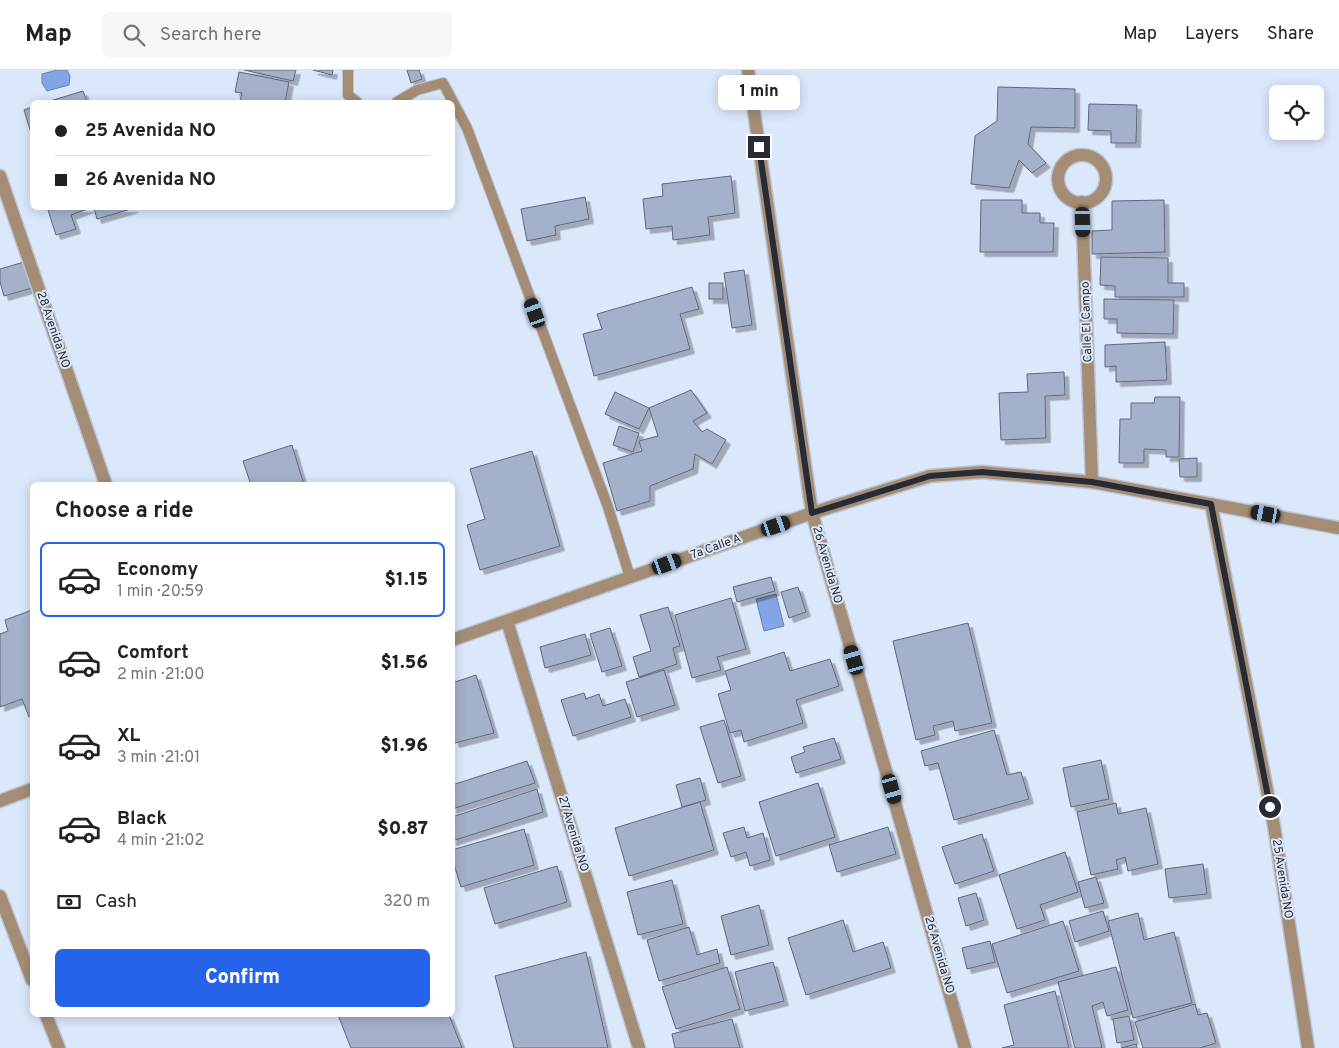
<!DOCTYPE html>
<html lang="en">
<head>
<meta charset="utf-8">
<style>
	body { margin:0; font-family:Overpass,sans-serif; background:#f6f6f6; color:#222; height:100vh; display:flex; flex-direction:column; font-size:19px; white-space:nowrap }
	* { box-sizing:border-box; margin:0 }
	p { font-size:16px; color:#767676 }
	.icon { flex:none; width:28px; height:28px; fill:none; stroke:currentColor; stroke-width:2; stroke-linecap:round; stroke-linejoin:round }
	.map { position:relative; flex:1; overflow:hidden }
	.sheet { position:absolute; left:30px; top:412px; width:425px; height:535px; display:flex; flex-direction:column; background:#fff; border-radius:8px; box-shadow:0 2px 12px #0003 }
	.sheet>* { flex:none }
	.hud { position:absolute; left:30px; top:30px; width:425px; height:110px; border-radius:8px; box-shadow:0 2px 12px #0003; display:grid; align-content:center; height:110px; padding:0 25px; background:#fff }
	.fabs { position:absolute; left:1269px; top:15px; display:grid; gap:10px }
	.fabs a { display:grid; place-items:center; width:55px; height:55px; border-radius:8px; background:#fff; box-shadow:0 2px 12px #0003; font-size:25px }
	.end { position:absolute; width:22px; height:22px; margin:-11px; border:6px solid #262b35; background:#fff; box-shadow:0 0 0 2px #fff }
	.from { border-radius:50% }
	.bubble { position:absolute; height:35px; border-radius:8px; background:#fff; box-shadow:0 2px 12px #0003; font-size:16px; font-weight:800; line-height:35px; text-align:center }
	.car { position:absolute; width:15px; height:30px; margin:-15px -8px; border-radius:6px; box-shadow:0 0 4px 1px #0007; background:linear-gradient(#222 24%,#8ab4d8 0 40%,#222 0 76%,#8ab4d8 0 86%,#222 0) }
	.hud b { display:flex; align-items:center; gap:18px; height:48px; font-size:19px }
	.hud b+b { border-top:1px solid #e0e0e0 }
	.hud i { width:12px; height:12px; background:#222 }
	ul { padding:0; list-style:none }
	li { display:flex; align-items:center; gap:15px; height:75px; margin:0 10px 8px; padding:0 15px; border:2px solid transparent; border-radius:8px }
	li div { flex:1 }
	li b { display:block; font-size:19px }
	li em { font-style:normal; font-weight:800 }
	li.selected { border-color:#2563eb }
	li>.icon { width:45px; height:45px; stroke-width:1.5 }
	h2 { padding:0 25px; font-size:22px; line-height:60px }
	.pay { display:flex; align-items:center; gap:12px; height:55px; padding:0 25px; font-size:19px }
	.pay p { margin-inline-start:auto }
	.action { display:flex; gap:10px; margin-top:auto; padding:10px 25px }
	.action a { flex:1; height:58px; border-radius:8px; background:#2563eb; color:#fff; font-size:20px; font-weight:800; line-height:58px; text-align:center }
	header { display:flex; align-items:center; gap:30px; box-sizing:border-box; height:70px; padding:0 25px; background:#fff; border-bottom:1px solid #e0e0e0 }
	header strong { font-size:24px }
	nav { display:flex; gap:28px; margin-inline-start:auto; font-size:18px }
	.search { width:350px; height:45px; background:#f6f6f6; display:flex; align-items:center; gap:12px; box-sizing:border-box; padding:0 18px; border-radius:8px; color:#767676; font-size:19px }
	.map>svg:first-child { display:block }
	.water { fill:#84a5e5; stroke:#6880b0 }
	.building { fill:#a4b1ca; stroke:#5c687e; filter:url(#shadow) }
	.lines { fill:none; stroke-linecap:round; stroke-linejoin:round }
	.service-casing { stroke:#bac5d7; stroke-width:12 }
	.minor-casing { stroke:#bac5d7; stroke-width:15 }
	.tertiary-casing { stroke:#bac5d7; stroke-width:15 }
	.service { stroke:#a58d75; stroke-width:10 }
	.minor { stroke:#a58d75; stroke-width:12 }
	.tertiary { stroke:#a58d75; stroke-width:12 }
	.route { stroke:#262b35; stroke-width:6 }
	.labels { text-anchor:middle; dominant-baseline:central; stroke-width:4; stroke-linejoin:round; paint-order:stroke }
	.street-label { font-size:12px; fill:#262b35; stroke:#dbe7fb }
</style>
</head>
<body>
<header>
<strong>Map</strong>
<div class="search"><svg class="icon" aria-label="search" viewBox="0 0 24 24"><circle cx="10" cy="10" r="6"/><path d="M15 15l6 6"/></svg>Search here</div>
<nav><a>Map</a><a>Layers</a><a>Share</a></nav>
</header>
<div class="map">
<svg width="1339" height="978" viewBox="0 0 1339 978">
	<defs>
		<filter id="shadow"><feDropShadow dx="4.5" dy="4.5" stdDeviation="0" flood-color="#0004"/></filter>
	</defs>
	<rect width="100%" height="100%" fill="#dbe7fb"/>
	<g class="water">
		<polygon points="57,0 67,0 70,6 69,15 47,21 42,13 42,4"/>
		<polygon points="776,524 784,556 764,561 756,529"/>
	</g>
	<g class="building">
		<polygon points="244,0 296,0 293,11"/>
		<polygon points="313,0 333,0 332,5"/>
		<polygon points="407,0 419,0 422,9 411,13"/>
		<polygon points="239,2 289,12 285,32 240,32 242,23 235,22"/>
		<polygon points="998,17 1075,19 1075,58 1031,57 1028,74 1046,93 1032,103 1019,90 1009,118 971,114 975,66 997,51"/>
		<polygon points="83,21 87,32 47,32"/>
		<polygon points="1089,34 1137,35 1136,73 1111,73 1111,61 1088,60"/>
		<polygon points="32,37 32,66 24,40"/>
		<polygon points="731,106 735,143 708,147 710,165 673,170 672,156 646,159 643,129 663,126 662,114"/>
		<polygon points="585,127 589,149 555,156 556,165 527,171 521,139"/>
		<polygon points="981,130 1022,130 1022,143 1040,143 1040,153 1054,153 1053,182 980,182"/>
		<polygon points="1164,130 1165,182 1092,184 1092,161 1112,160 1112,131"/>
		<polygon points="55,138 90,138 71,145 76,159 56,165 48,140"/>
		<polygon points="94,138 134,138 97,149"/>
		<polygon points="1101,187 1168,188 1168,213 1184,213 1184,227 1115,227 1115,216 1100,215"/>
		<polygon points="24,192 32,218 4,226 0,212 0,199"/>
		<polygon points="744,200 752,255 732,258 724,203"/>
		<rect x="709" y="213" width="14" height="16"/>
		<polygon points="692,217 699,239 680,244 690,279 594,306 583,264 602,259 597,244"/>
		<polygon points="1104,229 1174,230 1173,264 1117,263 1117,249 1104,249"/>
		<polygon points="1165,272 1167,310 1116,312 1116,296 1105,297 1105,275"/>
		<polygon points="1064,302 1065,325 1045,326 1046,368 1001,370 999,323 1028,322 1027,304"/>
		<polygon points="691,320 707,343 693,351 702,362 707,359 726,370 712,394 695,384 693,399 650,416 650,431 617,441 603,393 642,381 639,371 658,366 649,338"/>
		<polygon points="615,322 649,338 639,359 605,344"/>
		<polygon points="1155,327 1180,327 1179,387 1166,387 1166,380 1144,379 1144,393 1119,393 1120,349 1131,349 1131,333 1154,333"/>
		<polygon points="619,356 639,363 633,382 613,375"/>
		<polygon points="292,375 304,415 251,415 243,391"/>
		<polygon points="532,381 560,476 480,500 467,455 485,449 470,399"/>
		<polygon points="1197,388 1197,407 1180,407 1179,389"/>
		<polygon points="771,507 775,521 737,532 733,517"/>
		<polygon points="798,517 806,542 789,548 781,522"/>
		<polygon points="731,528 746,579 717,587 721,600 692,608 675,545"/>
		<polygon points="668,537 680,576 673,578 677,594 639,607 633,587 651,581 640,545"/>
		<polygon points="32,540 32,645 29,647 22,629 0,637 0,564 8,561 5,550"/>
		<polygon points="968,553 992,653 955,661 953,651 933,656 935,665 916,670 893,571"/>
		<polygon points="610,558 622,596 602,602 590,564"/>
		<polygon points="585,564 591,585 545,598 540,577"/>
		<polygon points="784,582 790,601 830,589 839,616 796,630 803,653 744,672 741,660 730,663 718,624 731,620 725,601"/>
		<polygon points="664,600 675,635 637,647 626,612"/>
		<polygon points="476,605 494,663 455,673 452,664 452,613"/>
		<polygon points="584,623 586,629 599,624 603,636 625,629 631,647 573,666 561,630"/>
		<polygon points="724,650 741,706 718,713 700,657"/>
		<polygon points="994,660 1007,705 1021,702 1029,729 954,750 938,693 925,696 921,681"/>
		<polygon points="834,668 841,689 796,703 791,687 805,682 803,677"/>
		<polygon points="1101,690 1109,729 1071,737 1063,698"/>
		<polygon points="527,691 535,713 452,739 452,715"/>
		<polygon points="700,708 706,730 682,737 676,715"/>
		<polygon points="818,713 835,767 776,786 759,732"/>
		<polygon points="537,719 543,742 452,771 452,747"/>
		<polygon points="700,732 714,780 629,806 615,758"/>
		<polygon points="1116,733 1118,744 1146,738 1158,794 1128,801 1125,787 1116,790 1118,799 1091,805 1077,742"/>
		<polygon points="744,757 747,768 763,763 770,790 750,796 746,782 731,787 723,763"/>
		<polygon points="888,757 896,784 837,802 829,775"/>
		<polygon points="524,759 534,795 461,817 452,788 452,780"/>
		<polygon points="982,764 994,801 955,814 942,777"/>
		<polygon points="1065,782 1078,822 1040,835 1045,850 1017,859 999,805"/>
		<polygon points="1203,794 1207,824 1169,828 1165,799"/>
		<polygon points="557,796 567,832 495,854 484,818"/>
		<polygon points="1096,807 1104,833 1085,838 1078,812"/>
		<polygon points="672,810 683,854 638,865 627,822"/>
		<polygon points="976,823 984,850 966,856 958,828"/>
		<polygon points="759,835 769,875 731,885 721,846"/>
		<polygon points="1103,841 1109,861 1075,872 1069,851"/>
		<polygon points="1138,843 1144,870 1174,862 1192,933 1133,948 1108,851"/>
		<polygon points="843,850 853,882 883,872 891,898 806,925 788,868"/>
		<polygon points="1063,851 1079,901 1007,923 992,874"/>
		<polygon points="689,857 697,885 717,879 720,893 659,911 647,870"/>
		<polygon points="990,871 995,892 967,899 962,878"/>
		<polygon points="586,882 608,978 514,978 495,906"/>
		<polygon points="773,892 784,931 745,941 735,902"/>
		<polygon points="727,897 740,939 676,959 662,917"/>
		<polygon points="1116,897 1128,940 1107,946 1103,932 1092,936 1102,978 1075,978 1058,912"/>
		<polygon points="1055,921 1069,978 1002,978 1014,975 1004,935"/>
		<polygon points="1195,934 1198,945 1207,943 1216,973 1200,978 1143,978 1135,952"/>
		<polygon points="338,945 449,945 462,978 351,978"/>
		<polygon points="1129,946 1134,970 1117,973 1113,949"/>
		<polygon points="732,949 740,978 675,978 672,964"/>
		<polygon points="1136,974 1137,978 1121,978"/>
	</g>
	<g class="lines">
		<defs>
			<g id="service">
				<polyline points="348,0 348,25 357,32"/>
				<polyline points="397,32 417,20 443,13 467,58 608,437 630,507"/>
			</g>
			<g id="minor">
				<circle cx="1082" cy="109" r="24"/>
				<polyline points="0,106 106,415"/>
				<polyline points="1082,132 1092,412"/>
				<polyline points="1211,434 1274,756 1308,978"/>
				<polyline points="507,551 639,978"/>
				<polyline points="0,826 32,910"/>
				<polyline points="46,945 59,978"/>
			</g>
			<g id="tertiary">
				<polyline points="748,0 812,443 965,978"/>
				<polyline points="452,570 812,443 930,406 982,402 1092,412 1339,458"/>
				<polyline points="0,731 32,719"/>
			</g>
		</defs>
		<use href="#service" class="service-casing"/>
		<use href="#minor" class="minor-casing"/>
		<use href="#tertiary" class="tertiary-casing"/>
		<use href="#service" class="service"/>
		<use href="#minor" class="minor"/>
		<use href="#tertiary" class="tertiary"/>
	</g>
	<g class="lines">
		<polyline class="route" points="759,77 812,443 930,406 982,402 1092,412 1211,434 1270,737"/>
	</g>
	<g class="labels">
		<g class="street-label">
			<text transform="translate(1087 252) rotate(-92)">Calle El Campo</text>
			<text transform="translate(53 260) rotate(71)">28 Avenida NO</text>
			<text transform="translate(716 477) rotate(-20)">7a Calle A</text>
			<text transform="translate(827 495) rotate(74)">26 Avenida NO</text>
			<text transform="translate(573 764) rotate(73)">27 Avenida NO</text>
			<text transform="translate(1282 809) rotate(81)">25 Avenida NO</text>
			<text transform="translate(939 885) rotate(74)">26 Avenida NO</text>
		</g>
	</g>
</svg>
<div class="fabs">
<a><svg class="icon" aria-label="locate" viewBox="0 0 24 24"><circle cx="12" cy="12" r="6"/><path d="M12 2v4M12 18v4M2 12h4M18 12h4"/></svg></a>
</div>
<i class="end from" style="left:1270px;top:737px"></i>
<i class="end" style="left:759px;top:77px"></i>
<div class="bubble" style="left:718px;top:5px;width:82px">1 min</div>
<i class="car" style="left:1083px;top:152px;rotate:178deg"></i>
<i class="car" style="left:535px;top:243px;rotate:340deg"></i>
<i class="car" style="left:1266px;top:444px;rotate:280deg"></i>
<i class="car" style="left:776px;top:456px;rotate:71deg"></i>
<i class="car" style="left:667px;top:494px;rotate:70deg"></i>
<i class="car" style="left:854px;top:590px;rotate:344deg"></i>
<i class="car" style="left:892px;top:719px;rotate:164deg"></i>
<div class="hud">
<b><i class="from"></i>25 Avenida NO</b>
<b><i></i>26 Avenida NO</b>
</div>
<section class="sheet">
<h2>Choose a ride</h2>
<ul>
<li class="selected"><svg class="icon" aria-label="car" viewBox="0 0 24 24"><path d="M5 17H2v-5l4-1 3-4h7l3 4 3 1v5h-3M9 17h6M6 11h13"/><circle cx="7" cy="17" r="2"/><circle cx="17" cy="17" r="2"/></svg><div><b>Economy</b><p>1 min · 20:59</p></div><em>$1.15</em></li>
<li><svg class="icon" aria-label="car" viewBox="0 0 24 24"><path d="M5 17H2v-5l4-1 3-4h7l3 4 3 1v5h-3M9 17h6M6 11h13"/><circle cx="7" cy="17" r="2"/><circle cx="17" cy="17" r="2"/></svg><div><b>Comfort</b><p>2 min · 21:00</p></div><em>$1.56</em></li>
<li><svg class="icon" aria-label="car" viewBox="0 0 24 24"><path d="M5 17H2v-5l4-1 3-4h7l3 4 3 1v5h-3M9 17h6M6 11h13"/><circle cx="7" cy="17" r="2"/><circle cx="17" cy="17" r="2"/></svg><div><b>XL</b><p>3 min · 21:01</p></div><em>$1.96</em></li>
<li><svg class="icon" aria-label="car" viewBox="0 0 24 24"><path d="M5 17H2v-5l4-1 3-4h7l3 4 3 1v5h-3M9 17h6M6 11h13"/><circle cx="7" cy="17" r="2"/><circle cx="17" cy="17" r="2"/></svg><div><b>Black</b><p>4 min · 21:02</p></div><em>$0.87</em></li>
</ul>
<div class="pay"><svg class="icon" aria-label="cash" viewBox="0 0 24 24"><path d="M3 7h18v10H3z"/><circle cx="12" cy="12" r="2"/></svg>Cash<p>320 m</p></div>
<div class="action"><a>Confirm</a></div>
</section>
</div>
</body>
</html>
